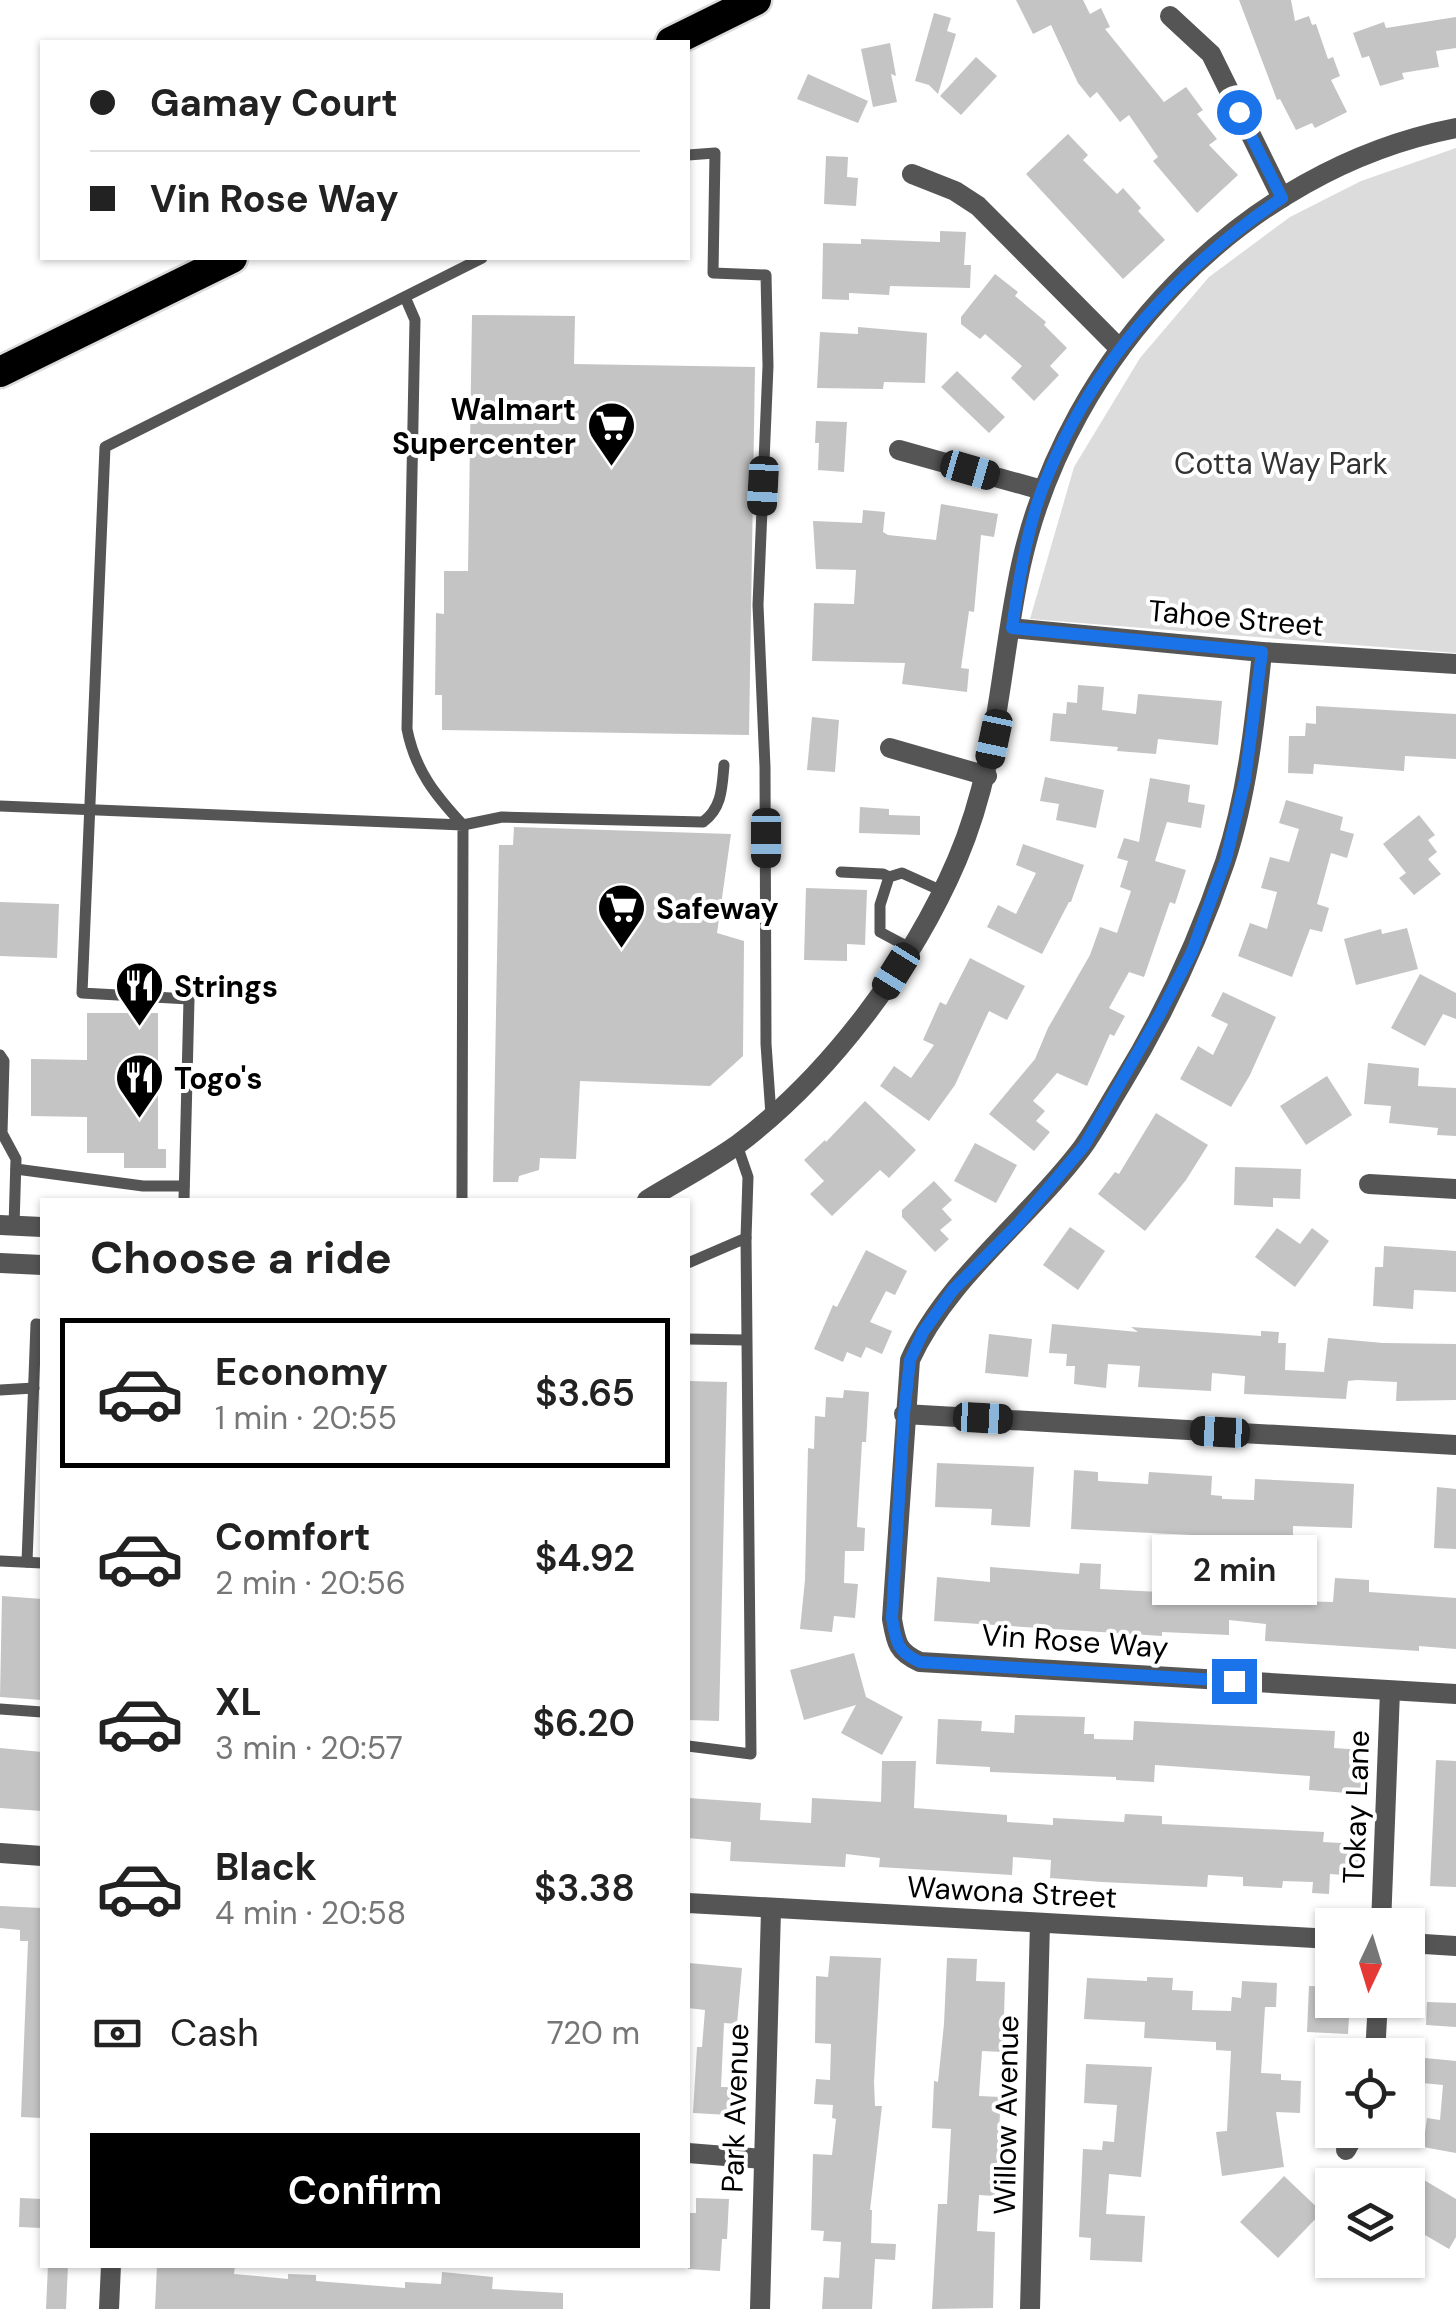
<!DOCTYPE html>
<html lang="en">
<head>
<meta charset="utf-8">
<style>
	body { margin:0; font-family:"DM Sans",sans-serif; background:#f6f6f6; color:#222; height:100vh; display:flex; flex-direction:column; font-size:38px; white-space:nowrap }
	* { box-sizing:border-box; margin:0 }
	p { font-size:32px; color:#767676 }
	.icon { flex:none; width:55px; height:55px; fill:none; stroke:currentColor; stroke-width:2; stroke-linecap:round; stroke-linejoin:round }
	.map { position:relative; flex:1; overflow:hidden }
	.side { position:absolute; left:40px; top:1198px; width:650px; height:1070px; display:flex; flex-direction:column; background:#fff; border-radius:0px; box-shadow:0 2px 8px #0004 }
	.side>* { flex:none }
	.guide { position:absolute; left:40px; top:40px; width:650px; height:220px; border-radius:0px; box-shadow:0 2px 8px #0004; display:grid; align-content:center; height:220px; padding:0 50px; background:#fff }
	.needle { width:65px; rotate:184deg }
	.controls { position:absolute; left:1315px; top:1908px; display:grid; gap:20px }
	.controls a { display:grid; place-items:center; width:110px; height:110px; border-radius:0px; background:#fff; box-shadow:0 2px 8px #0004; font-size:50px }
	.end { position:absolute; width:45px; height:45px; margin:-22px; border:12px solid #1a73e8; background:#fff; box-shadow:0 0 0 5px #fff }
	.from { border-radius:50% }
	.bubble { position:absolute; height:70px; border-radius:0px; background:#fff; box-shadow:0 2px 8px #0004; font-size:32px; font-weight:600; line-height:70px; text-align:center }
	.car { position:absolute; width:30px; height:60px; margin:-30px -15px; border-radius:12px; box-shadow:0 0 8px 2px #0007; background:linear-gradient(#222 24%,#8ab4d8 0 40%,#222 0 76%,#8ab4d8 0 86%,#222 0) }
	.guide b { display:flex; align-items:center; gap:35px; height:95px; font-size:38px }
	.guide b+b { border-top:2px solid #e0e0e0 }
	.guide i { width:25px; height:25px; background:#222 }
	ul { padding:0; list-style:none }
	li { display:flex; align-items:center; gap:30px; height:150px; margin:0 20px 15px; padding:0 30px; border:5px solid transparent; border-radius:0px }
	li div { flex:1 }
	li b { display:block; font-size:38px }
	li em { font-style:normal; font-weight:600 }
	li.on { border-color:#000 }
	li>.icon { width:90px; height:90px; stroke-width:1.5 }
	h2 { padding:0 50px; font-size:45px; line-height:120px }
	.pay { display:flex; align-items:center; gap:25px; height:110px; padding:0 50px; font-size:38px }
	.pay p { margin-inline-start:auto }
	.action { display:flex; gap:20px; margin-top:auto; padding:20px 50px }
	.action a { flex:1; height:115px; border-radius:0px; background:#000; color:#fff; font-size:40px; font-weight:600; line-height:115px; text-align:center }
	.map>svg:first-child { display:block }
	.green { fill:#dcdcdc }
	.building { fill:#c4c4c4 }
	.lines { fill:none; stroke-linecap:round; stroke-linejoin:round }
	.motorway-casing { stroke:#dbdbdb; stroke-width:35 }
	.service { stroke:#555; stroke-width:11 }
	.minor { stroke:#555; stroke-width:20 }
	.tertiary { stroke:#555; stroke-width:20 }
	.motorway { stroke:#000; stroke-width:30 }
	.route { stroke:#1a73e8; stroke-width:12 }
	.labels { text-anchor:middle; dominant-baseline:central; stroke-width:8; stroke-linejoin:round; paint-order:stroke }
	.poi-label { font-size:30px; font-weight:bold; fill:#000; stroke:#fff; text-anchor:start }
	.park-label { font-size:30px; fill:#333; stroke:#fff }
	.street-label { font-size:30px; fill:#000; stroke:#fff }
</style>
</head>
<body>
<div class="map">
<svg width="1456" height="2309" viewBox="0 0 1456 2309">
	<rect width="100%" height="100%" fill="#fff"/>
	<polygon class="green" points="1456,148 1456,653 1030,619 1074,467 1140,358 1209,277 1290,217 1361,181"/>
	<g class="building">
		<polygon points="1016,0 1083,0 1090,14 1101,8 1110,27 1105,29 1164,102 1186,87 1203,110 1197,114 1217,139 1209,145 1238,175 1197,213 1153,161 1158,157 1129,115 1120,122 1097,92 1090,98 1078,83 1051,25 1033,34"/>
		<polygon points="1239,0 1291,0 1295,21 1309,16 1312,25 1316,24 1328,59 1333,57 1340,76 1331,80 1347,112 1315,128 1312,123 1296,130 1280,99 1277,100"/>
		<polygon points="934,13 951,18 947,31 956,34 938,94 929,85 915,81"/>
		<polygon points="1456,17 1456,48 1436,51 1439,67 1402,73 1404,79 1380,86 1369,56 1362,58 1353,33 1384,22 1386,28"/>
		<polygon points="890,43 896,76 891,74 897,102 873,107 861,49"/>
		<polygon points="976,57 997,76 961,115 940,96"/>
		<polygon points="808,74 868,101 858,123 797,99"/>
		<polygon points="1068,134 1088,155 1083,160 1117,194 1123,188 1141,208 1138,211 1165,240 1123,279 1026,174"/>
		<polygon points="826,156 848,157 847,177 858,178 856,206 824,204"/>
		<polygon points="940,231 966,232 964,265 971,265 970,288 890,286 889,295 849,293 849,300 822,299 823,243 861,244 861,239 940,242"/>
		<polygon points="995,274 1018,292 1015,296 1046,322 1044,325 1067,348 1050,366 1059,375 1034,401 1011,378 1022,366 985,334 980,339 961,324 961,317"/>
		<polygon points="472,315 575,316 574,364 755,367 749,735 442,730 442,695 435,695 436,613 444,614 444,571 468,571"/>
		<polygon points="858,327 927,333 925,383 884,382 883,389 817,388 820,332 858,334"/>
		<polygon points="957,371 1005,417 989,433 941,387"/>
		<polygon points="816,421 847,422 844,472 818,470 819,443 815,443"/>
		<polygon points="941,504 998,514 994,537 981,535 974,612 969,611 961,668 969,669 967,692 902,684 905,663 812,661 814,603 854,604 856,570 816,569 813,521 862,523 863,510 885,512 883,532 888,535 936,540"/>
		<polygon points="1078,685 1104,687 1102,710 1136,714 1138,694 1222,701 1218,745 1158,739 1156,754 1117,751 1118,747 1050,741 1053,713 1066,714 1067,702 1077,703"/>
		<polygon points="1316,706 1456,714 1456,759 1405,756 1404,771 1314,764 1313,774 1288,773 1289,736 1305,736 1306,723 1316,724"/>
		<polygon points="812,717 839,720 835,772 807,770"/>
		<polygon points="1045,777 1104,790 1096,828 1056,820 1059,804 1040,801"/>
		<polygon points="1150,778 1190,785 1188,802 1205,805 1201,828 1167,822 1155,861 1186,870 1175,904 1170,902 1144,977 1129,972 1109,1008 1125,1016 1114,1036 1110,1034 1087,1086 1057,1073 1033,1101 1045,1111 1036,1121 1050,1132 1034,1151 989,1114 1035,1059 1048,1028 1090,955 1100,927 1117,933 1131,891 1120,887 1128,861 1117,858 1124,838 1139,842"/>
		<polygon points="1286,800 1343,817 1340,830 1354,834 1347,858 1331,853 1317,904 1329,908 1322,932 1310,929 1292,977 1238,956 1250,923 1267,929 1277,892 1261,888 1270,857 1289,862 1299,829 1279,823"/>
		<polygon points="860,807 889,809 889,815 920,816 920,835 859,833"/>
		<polygon points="1419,815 1435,835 1428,840 1437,852 1428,859 1441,874 1414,895 1399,878 1406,873 1383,844"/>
		<polygon points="514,827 731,834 717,933 744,941 743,1056 710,1086 580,1081 576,1159 540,1158 539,1170 519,1176 518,1182 493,1182 499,845 513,845"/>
		<polygon points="1023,844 1084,865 1071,902 1069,902 1042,954 987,927 998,905 1016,914 1036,873 1016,865"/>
		<polygon points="806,888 867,890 865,945 847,944 847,961 804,960"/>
		<polygon points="0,902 59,904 57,958 0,956"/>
		<polygon points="1407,928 1418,969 1356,985 1344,939 1381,929 1382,934"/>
		<polygon points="970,958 1025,986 1007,1020 989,1011 955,1085 929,1121 880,1086 894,1066 911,1078 934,1045 923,1040 940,1002 946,1005"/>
		<polygon points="1420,974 1456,993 1456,1019 1443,1014 1425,1046 1391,1028"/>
		<polygon points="1223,992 1276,1017 1250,1075 1231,1107 1180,1079 1198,1046 1213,1055 1228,1024 1211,1016"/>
		<polygon points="87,1013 158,1013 158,1149 166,1149 166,1168 124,1168 124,1153 87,1153 87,1117 31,1116 31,1059 87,1060"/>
		<polygon points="1368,1063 1419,1068 1418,1086 1456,1088 1456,1136 1437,1135 1438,1128 1389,1123 1391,1106 1364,1104"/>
		<polygon points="1327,1076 1352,1115 1306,1145 1280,1106"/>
		<polygon points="865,1101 916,1150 889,1178 880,1170 832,1216 810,1194 824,1181 804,1160 825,1140 826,1142"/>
		<polygon points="1156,1113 1208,1145 1186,1180 1145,1231 1098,1194 1115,1172 1119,1174"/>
		<polygon points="975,1143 1017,1165 996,1203 954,1181"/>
		<polygon points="1235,1167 1301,1169 1300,1199 1273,1198 1273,1207 1234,1205"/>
		<polygon points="934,1181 952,1200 942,1209 952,1220 940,1230 949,1239 935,1252 902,1217 902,1210"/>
		<polygon points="1070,1227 1105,1251 1078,1290 1043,1265"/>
		<polygon points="1277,1228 1300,1244 1312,1228 1329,1241 1295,1287 1255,1257"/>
		<polygon points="1384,1246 1456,1251 1456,1292 1414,1290 1413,1309 1373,1306 1375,1267 1383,1267"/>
		<polygon points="866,1250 907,1271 895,1295 886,1291 870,1322 892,1331 882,1354 866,1347 861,1358 847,1352 843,1362 814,1349 833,1305 837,1307"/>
		<polygon points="1052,1324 1138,1332 1131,1327 1261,1336 1261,1331 1279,1332 1278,1343 1286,1343 1285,1370 1324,1372 1328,1338 1383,1343 1456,1344 1456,1400 1396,1401 1397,1382 1357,1380 1348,1381 1346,1399 1244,1394 1245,1376 1212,1373 1211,1391 1138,1387 1140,1366 1108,1364 1106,1388 1074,1384 1075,1366 1066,1366 1067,1354 1049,1353"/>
		<polygon points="989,1334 1032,1339 1028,1377 985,1373"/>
		<polygon points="688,1381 727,1382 719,1721 688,1720"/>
		<polygon points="844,1390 869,1392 866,1442 862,1442 857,1527 865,1528 864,1551 845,1551 844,1583 858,1584 855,1618 834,1616 832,1632 800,1629 805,1580 808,1448 814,1449 815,1416 825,1417 826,1397 843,1398"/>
		<polygon points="937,1463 1034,1467 1030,1527 991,1525 992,1509 935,1507"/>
		<polygon points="1074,1470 1098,1472 1098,1481 1148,1484 1149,1472 1212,1476 1211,1495 1222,1496 1222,1499 1254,1500 1255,1479 1354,1484 1352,1528 1293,1526 1293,1540 1071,1529"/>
		<polygon points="1437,1487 1456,1489 1456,1549 1434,1548"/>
		<polygon points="1080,1563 1101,1564 1100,1589 1241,1596 1242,1581 1293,1586 1292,1601 1333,1602 1335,1578 1369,1580 1369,1592 1456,1598 1456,1649 1419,1646 1419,1651 1265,1641 1266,1624 1229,1620 1229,1635 1162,1632 1162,1636 934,1621 937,1577 990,1582 990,1567 1079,1574"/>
		<polygon points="2,1596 42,1599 42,1700 0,1697"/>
		<polygon points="854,1653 866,1697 903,1717 882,1755 841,1733 856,1705 804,1720 790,1670"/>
		<polygon points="1015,1715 1085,1717 1084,1734 1094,1734 1094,1739 1133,1740 1134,1721 1335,1731 1334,1748 1363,1750 1360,1794 1309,1790 1310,1776 1155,1765 1154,1782 1116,1780 1116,1777 990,1772 990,1767 936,1764 938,1719 982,1721 981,1731 1014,1733"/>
		<polygon points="0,1748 42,1752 42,1811 0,1808"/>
		<polygon points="1436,1760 1456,1761 1456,1887 1430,1886"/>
		<polygon points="882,1761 916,1761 914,1808 1007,1815 1007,1822 1053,1825 1053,1818 1124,1822 1125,1814 1162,1816 1162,1824 1324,1832 1323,1842 1359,1844 1358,1876 1330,1874 1329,1894 1312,1893 1313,1882 1283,1881 1282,1888 1243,1886 1243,1877 1208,1875 1207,1887 1102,1882 1050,1878 1051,1860 1013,1857 1012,1875 879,1867 880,1858 846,1854 845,1867 730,1861 731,1842 688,1838 688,1798 761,1803 760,1820 811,1823 812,1798 881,1802"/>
		<polygon points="0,1906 42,1908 42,2118 21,2117 28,1941 20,1941 20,1930 0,1928"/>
		<polygon points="830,1956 881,1958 874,2082 875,2106 882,2106 870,2210 872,2210 871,2243 896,2244 895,2260 875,2259 872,2309 822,2309 824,2277 839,2278 841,2242 823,2241 824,2231 811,2230 813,2154 832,2155 836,2119 832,2118 833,2105 814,2104 816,2079 830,2080 831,2044 815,2043 816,1976 828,1977"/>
		<polygon points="947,1958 977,1959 976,1981 1005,1982 1003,2052 982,2051 979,2096 1001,2097 995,2196 979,2195 977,2231 995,2232 993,2308 932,2309 938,2204 947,2204 951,2129 932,2128 934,2081 938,2082 944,2024"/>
		<polygon points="689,1963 742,1968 737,2024 724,2023 721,2087 731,2087 729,2115 693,2113 697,2047 702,2047 705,2010 688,2008"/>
		<polygon points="1147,1977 1173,1978 1172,1990 1193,1991 1192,2010 1231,2011 1232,1997 1241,1998 1242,1981 1277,1983 1276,2007 1265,2007 1261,2073 1281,2074 1281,2080 1301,2081 1300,2113 1276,2112 1284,2167 1222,2176 1216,2132 1227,2131 1231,2051 1216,2050 1216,2042 1144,2038 1145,2022 1084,2019 1087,1978 1147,1981"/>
		<polygon points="1309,1986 1332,1987 1332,2000 1350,2000 1348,2034 1307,2032"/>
		<polygon points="1427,2002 1456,2003 1456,2027 1426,2025"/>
		<polygon points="1425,2058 1456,2061 1456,2153 1423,2147 1427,2118 1440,2120 1443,2085 1422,2083"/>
		<polygon points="1086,2064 1152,2067 1141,2177 1109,2174 1106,2214 1145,2216 1142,2262 1090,2260 1091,2238 1079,2237 1083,2149 1102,2150 1103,2141 1114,2142 1117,2105 1084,2103"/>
		<polygon points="1284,2176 1322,2212 1278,2258 1240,2222"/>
		<polygon points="1419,2177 1456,2199 1456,2237 1449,2249 1408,2225 1408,2218 1418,2201 1409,2195"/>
		<polygon points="20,2198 42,2199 42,2228 19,2227"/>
		<polygon points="696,2198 729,2199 727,2239 722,2239 720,2271 688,2269 688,2213 696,2213"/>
		<polygon points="48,2265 68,2265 66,2309 46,2309"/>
		<polygon points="157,2265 235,2265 234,2274 288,2279 288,2274 316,2275 316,2281 405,2288 405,2282 441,2284 442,2272 493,2277 492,2289 563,2293 563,2309 155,2309"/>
	</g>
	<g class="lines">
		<defs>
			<g id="motorway">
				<polyline points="671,42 756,0"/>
				<polyline points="0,372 232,258"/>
			</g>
		</defs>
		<use href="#motorway" class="motorway-casing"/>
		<g class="service">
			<polyline points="688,155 715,153 713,273 766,275 768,366 758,605 765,767 766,1044 771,1115"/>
			<path d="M405,297L415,320L407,729C415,770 435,795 463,825L502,817L703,822C722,808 722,788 724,765"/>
			<polyline points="0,806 463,825 462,1200"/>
			<polyline points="841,872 883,874 889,877"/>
			<polyline points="910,948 880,932 880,905 889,877 902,873 942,891"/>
			<polyline points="0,1055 4,1061 2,1133 16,1159 14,1226"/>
			<polyline points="737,1145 748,1177 746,1238"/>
			<polyline points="16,1169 143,1186 184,1186"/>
			<polyline points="184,1200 189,999 82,993 105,447 482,258"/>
			<polyline points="688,1263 746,1238 751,1754 688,1746"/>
			<polyline points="688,1339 746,1340"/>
			<polyline points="0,1390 34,1388"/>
			<polyline points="0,1561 42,1563"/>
			<polyline points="27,1562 36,1324 42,1325"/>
			<polyline points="0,1709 42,1712"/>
		</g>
		<g class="minor">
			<polyline points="1170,16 1211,54 1282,198"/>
			<polyline points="912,174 955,191 978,206 1120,349"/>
			<polyline points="899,450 1042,490"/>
			<polyline points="1011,628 1262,652 1456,664"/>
			<path d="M1262,652C1255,722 1247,795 1225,862C1199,939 1165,1013 1122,1083C1109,1104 1097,1127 1082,1148C1028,1220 947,1278 910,1360L892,1619C896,1642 897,1652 920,1662L1456,1694"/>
			<polyline points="890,748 987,776"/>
			<polyline points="1369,1184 1456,1189"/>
			<polyline points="904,1414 1456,1445"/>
			<polyline points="1381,1925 1390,1691"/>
			<polyline points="1375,2055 1378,2000"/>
			<polyline points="1346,2150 1357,2130"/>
			<polyline points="688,2153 763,2159"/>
			<polyline points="109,2309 111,2265"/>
			<polyline points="760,2309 771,1910"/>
			<polyline points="1030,2309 1040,1923"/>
		</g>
		<g class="tertiary">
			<path d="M647,1200C676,1182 709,1165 737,1145C829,1076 912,965 957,860C999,762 999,667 1021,565C1067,356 1243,169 1456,128"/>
			<polyline points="0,1225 42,1227"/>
			<polyline points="0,1263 42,1265"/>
			<polyline points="0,1853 42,1856"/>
			<polyline points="688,1903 1332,1939"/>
			<polyline points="1408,1943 1456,1946"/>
		</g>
		<use href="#motorway" class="motorway"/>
	</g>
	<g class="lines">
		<path class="route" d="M1234,1681L920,1662C897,1652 896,1642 892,1618L904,1414L910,1360L923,1332L953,1290L1018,1224L1084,1146L1160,1014L1192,952L1226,859L1245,780L1262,652L1012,628C1019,581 1026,532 1043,487C1091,364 1175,271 1282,198L1239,112"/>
	</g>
	<defs>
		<symbol id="supermarket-pin" viewBox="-11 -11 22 30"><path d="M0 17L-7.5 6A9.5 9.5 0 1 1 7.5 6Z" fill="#000" stroke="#fff"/><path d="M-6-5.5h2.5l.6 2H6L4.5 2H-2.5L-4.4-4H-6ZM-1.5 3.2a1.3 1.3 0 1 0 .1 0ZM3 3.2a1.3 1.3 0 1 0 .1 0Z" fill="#fff"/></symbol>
		<symbol id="restaurant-pin" viewBox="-11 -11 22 30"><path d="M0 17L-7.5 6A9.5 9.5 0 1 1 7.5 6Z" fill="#000" stroke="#fff"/><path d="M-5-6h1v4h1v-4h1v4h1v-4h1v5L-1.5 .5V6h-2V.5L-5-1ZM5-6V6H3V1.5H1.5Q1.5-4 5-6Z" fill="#fff"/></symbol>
	</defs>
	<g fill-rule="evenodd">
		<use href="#supermarket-pin" x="584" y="398" width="55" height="75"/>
		<use href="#supermarket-pin" x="594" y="880" width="55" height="75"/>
		<use href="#restaurant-pin" x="112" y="958" width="55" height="75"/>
		<use href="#restaurant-pin" x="112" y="1050" width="55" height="75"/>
	</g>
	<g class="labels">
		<g class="poi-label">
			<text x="576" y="409" text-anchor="end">Walmart<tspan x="576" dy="34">Supercenter</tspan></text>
			<text x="656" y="908">Safeway</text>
			<text x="174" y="986">Strings</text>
			<text x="174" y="1078">Togo's</text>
		</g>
		<g class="park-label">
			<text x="1281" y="463">Cotta Way Park</text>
		</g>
		<g class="street-label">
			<text transform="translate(1236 618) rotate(5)">Tahoe Street</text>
			<text transform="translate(1075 1641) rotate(4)">Vin Rose Way</text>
			<text transform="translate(1356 1807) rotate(-88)">Tokay Lane</text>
			<text transform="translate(1012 1892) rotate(3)">Wawona Street</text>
			<text transform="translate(735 2108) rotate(-88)">Park Avenue</text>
			<text transform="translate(1006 2115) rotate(-89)">Willow Avenue</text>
		</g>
	</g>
</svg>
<div class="controls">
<a><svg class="needle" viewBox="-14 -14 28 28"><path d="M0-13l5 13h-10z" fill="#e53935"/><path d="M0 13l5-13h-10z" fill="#767676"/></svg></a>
<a><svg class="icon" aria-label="locate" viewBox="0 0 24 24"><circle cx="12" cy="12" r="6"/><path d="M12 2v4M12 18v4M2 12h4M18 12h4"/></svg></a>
<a><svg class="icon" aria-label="layers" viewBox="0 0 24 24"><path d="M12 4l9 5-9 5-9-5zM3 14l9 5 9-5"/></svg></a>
</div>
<i class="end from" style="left:1239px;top:112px"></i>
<i class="end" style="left:1234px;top:1681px"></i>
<div class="bubble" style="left:1152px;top:1535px;width:165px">2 min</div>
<i class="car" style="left:970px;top:470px;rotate:106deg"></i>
<i class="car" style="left:763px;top:486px;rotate:183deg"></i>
<i class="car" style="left:994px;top:739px;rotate:192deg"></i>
<i class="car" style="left:766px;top:838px;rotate:180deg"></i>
<i class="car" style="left:896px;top:971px;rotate:212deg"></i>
<i class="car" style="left:983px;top:1418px;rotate:93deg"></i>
<i class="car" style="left:1220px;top:1432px;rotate:273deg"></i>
<div class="guide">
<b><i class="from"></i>Gamay Court</b>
<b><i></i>Vin Rose Way</b>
</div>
<section class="side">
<h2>Choose a ride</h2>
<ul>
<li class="on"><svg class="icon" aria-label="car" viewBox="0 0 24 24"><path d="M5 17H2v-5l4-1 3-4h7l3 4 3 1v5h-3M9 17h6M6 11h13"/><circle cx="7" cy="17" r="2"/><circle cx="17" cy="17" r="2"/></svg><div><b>Economy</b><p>1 min · 20:55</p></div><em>$3.65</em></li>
<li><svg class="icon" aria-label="car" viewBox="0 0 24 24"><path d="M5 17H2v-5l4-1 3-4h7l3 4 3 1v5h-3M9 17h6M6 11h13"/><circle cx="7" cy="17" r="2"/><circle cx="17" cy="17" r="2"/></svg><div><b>Comfort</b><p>2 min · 20:56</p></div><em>$4.92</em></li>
<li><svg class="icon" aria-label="car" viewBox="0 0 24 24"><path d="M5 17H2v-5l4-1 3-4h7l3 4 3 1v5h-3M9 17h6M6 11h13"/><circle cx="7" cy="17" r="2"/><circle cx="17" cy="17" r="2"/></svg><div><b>XL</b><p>3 min · 20:57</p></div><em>$6.20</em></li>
<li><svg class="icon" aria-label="car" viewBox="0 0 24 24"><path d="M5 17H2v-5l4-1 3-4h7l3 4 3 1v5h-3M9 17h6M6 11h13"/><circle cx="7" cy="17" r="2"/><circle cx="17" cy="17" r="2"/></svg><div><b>Black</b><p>4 min · 20:58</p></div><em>$3.38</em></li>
</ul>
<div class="pay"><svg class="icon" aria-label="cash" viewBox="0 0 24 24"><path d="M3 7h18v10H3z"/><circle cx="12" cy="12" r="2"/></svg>Cash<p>720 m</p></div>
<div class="action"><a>Confirm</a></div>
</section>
</div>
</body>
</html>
